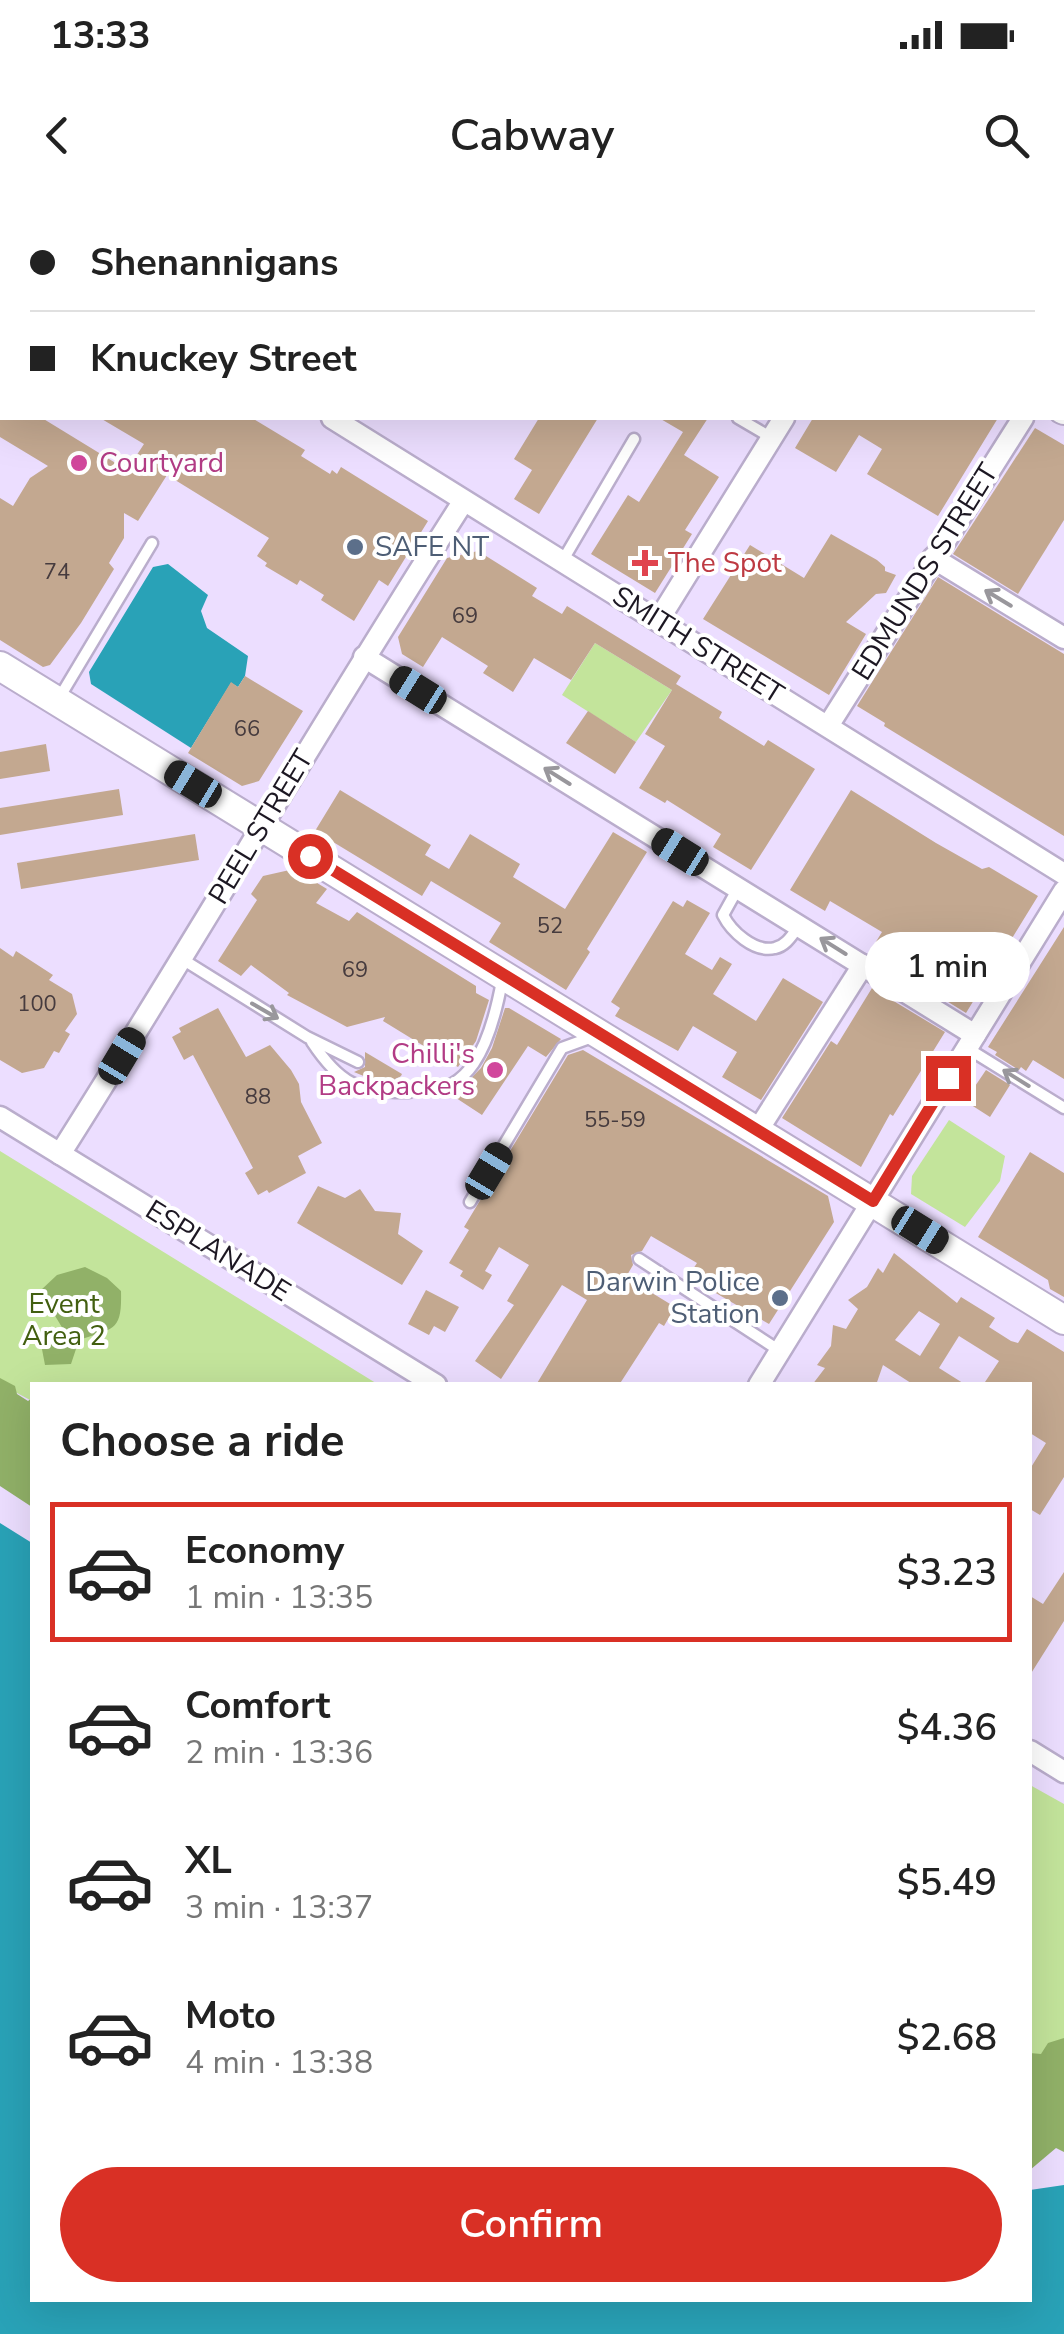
<!DOCTYPE html>
<html lang="en">
<head>
<meta charset="utf-8">
<style>
	body { margin:0; font-family:"Nunito Sans",sans-serif; background:#f6f6f6; color:#222; height:100vh; display:flex; flex-direction:column; font-size:38px; white-space:nowrap }
	* { box-sizing:border-box; margin:0 }
	p { font-size:32px; color:#767676 }
	.icon { flex:none; width:55px; height:55px; fill:none; stroke:currentColor; stroke-width:2; stroke-linecap:round; stroke-linejoin:round }
	.map { position:relative; flex:1; overflow:hidden }
	.sheet { position:absolute; left:30px; top:1182px; width:1002px; height:920px; display:flex; flex-direction:column; background:#fff; border-radius:0px; box-shadow:0 10px 40px #0002 }
	.sheet>* { flex:none }
	.hud { position:absolute; left:0px; top:0px; width:1065px; height:220px; box-shadow:0 10px 40px #0002; display:grid; align-content:center; height:220px; padding:0 30px; background:#fff }
	.end { position:absolute; width:45px; height:45px; margin:-22px; border:12px solid #d93025; background:#fff; box-shadow:0 0 0 5px #fff }
	.from { border-radius:50% }
	.bubble { position:absolute; height:70px; border-radius:35px; background:#fff; box-shadow:0 10px 40px #0002; font-size:32px; font-weight:600; line-height:70px; text-align:center }
	.car { position:absolute; width:30px; height:60px; margin:-30px -15px; border-radius:12px; box-shadow:0 0 8px 2px #0007; background:linear-gradient(#222 24%,#8ab4d8 0 40%,#222 0 76%,#8ab4d8 0 86%,#222 0) }
	.hud b { display:flex; align-items:center; gap:35px; height:95px; font-size:38px }
	.hud b+b { border-top:2px solid #e0e0e0 }
	.hud i { width:25px; height:25px; background:#222 }
	ul { padding:0; list-style:none }
	li { display:flex; align-items:center; gap:30px; height:140px; margin:0 20px 15px; padding:0 10px; border:5px solid transparent; border-radius:0px }
	li div { flex:1 }
	li b { display:block; font-size:38px }
	li em { font-style:normal; font-weight:600 }
	li.current { border-color:#d93025 }
	li>.icon { width:90px; height:90px; stroke-width:1.5 }
	h2 { padding:0 30px; font-size:45px; line-height:120px }
	.button { display:flex; gap:20px; margin-top:auto; padding:20px 30px }
	.button a { flex:1; height:115px; border-radius:60px; background:#d93025; color:#fff; font-size:40px; font-weight:600; line-height:115px; text-align:center }
	.status { display:flex; justify-content:space-between; align-items:center; height:70px; padding:0 50px; background:#fff; direction:ltr }
	.status svg { height:28px; fill:currentColor }
	header { display:flex; justify-content:space-between; align-items:center; height:130px; padding:0 30px; background:#fff; font-size:45px; font-weight:600 }
	.map>svg:first-child { display:block }
	.green { fill:#c3e49b }
	.forest { fill:#91b168 }
	.water { fill:#29a2b7 }
	.building { fill:#c3a890; fill-rule:evenodd }
	.lines { fill:none; stroke-linecap:round; stroke-linejoin:round }
	.lane-casing { stroke:#baadcc; stroke-width:15 }
	.street-casing { stroke:#baadcc; stroke-width:25 }
	.secondary-casing { stroke:#baadcc; stroke-width:32 }
	.lane { stroke:#fff; stroke-width:10 }
	.street { stroke:#fff; stroke-width:20 }
	.secondary { stroke:#fff; stroke-width:28 }
	.oneway { stroke:#99979c }
	.route { stroke:#d93025; stroke-width:12 }
	.hotel-dot { fill:#d1479c; stroke:#fff; stroke-width:4 }
	.service-dot { fill:#5c6f8a; stroke:#fff; stroke-width:4 }
	.health-dot { fill:#e0444e; stroke:#fff; stroke-width:4 }
	.labels { text-anchor:middle; dominant-baseline:central; stroke-width:8; stroke-linejoin:round; paint-order:stroke }
	.number-label { font-size:22px; fill:#463b3e }
	.hotel-label { font-size:28px; fill:#b23c85; stroke:#fff; text-anchor:start }
	.service-label { font-size:28px; fill:#4e5e75; stroke:#fff; text-anchor:start }
	.health-label { font-size:28px; fill:#be3a42; stroke:#fff; text-anchor:start }
	.street-label { font-size:28px; fill:#1c1722; stroke:#fff }
	.park-label { font-size:28px; fill:#425f10; stroke:#fff }
</style>
</head>
<body>
<div class="status"><b>13:33</b><svg viewBox="0 0 49 12"><path d="M0 12V9h3v3zM5 12V6h3v6zM10 12V3h3v9zM15 12V0h3v12zM26 1h20v11H26zM47 4h2v5h-2z"/></svg></div>
<header><svg class="icon" aria-label="back" viewBox="0 0 24 24"><path d="M15 5l-7 7 7 7"/></svg>Cabway<svg class="icon" aria-label="search" viewBox="0 0 24 24"><circle cx="10" cy="10" r="6"/><path d="M15 15l6 6"/></svg></header>
<div class="map">
<svg width="1064" height="2134" viewBox="0 0 1064 2134">
	<rect width="100%" height="100%" fill="#ecdeff"/>
	<g class="green">
		<polygon points="595,443 672,490 636,542 562,495"/>
		<polygon points="949,920 1005,956 1000,981 965,1027 911,994 912,976"/>
		<polygon points="0,951 379,1185 32,1185 32,1201 0,1184"/>
		<polygon points="1030,1585 1064,1604 1064,1865 1030,1874"/>
	</g>
	<g class="forest">
		<path d="M85,1067L107,1078L121,1091C122,1131 115,1128 79,1140L71,1164L45,1165L41,1144L63,1129L40,1091L57,1075Z"/>
		<polygon points="0,1178 15,1186 17,1194 28,1201 32,1198 32,1307 0,1286"/>
		<polygon points="1064,1838 1064,1952 1056,1948 1030,1970 1030,1853 1041,1854 1048,1843"/>
	</g>
	<g class="water">
		<polygon points="168,364 208,395 201,411 207,428 248,456 245,476 238,487 231,483 191,548 91,484 89,472 153,367"/>
		<polygon points="0,1323 32,1343 32,2100 1030,2100 1030,1990 1064,1985 1064,2134 0,2134"/>
	</g>
	<g class="building">
		<polygon points="0,218 42,218 127,270 144,244 100,218 252,218 305,250 301,256 330,274 332,270 337,274 341,267 428,321 388,386 379,380 354,421 321,400 324,395 300,380 297,385 265,366 267,363 257,356 269,338 167,275 138,321 124,313 124,338 109,363 114,369 81,423 50,465 43,467 0,440 0,298 13,306 30,278 48,266 0,237"/>
		<polygon points="539,218 598,218 539,314 514,299 532,270 514,259"/>
		<polygon points="659,218 708,218 684,255 719,277 685,330 692,334 655,393 591,354 628,295 639,302 683,232"/>
		<polygon points="813,218 998,218 938,316 867,274 882,249 859,235 836,272 795,248"/>
		<polygon points="1035,228 1064,245 1064,320 1018,394 953,354"/>
		<polygon points="831,334 877,360 885,367 885,371 896,375 886,393 876,394 846,422 866,434 829,495 703,419 750,345 804,378"/>
		<polygon points="478,351 537,388 532,396 562,414 567,406 681,476 676,484 722,512 719,518 764,546 768,540 815,569 751,670 713,647 721,634 667,600 665,603 639,588 665,546 645,534 672,490 595,443 571,480 534,458 513,492 483,473 488,466 442,437 423,467 402,454 398,437 447,358"/>
		<polygon points="938,377 1064,454 1064,636 884,526 885,523 857,506"/>
		<polygon points="245,476 303,511 259,581 242,586 188,553 231,482 238,487"/>
		<polygon points="588,511 636,542 615,574 566,543"/>
		<polygon points="46,544 50,571 0,579 0,552"/>
		<polygon points="119,589 123,615 0,635 0,608"/>
		<polygon points="340,590 431,645 425,655 449,669 470,634 520,664 513,677 565,709 613,632 647,652 587,749 590,752 566,790 489,742 501,723 431,681 422,696 315,631"/>
		<polygon points="851,590 936,643 982,669 989,667 1038,696 966,813 869,753 882,732 830,701 825,711 790,690"/>
		<polygon points="195,634 199,660 21,689 17,663"/>
		<polygon points="294,669 327,689 316,703 349,721 357,712 476,786 476,793 489,800 476,841 458,867 383,821 385,817 347,827 287,795 289,793 251,765 241,776 218,761 257,700 251,694 263,676"/>
		<polygon points="687,700 710,713 685,754 712,770 720,757 732,764 713,794 756,821 783,778 823,802 761,900 722,877 737,852 693,826 678,851 615,816 620,808 611,802 673,701 683,707"/>
		<polygon points="1064,727 1064,879 1033,860 1026,871 1021,867 1019,870 995,855 997,852 988,847"/>
		<polygon points="0,748 13,757 16,751 53,775 49,780 72,794 77,814 65,831 70,834 59,853 54,851 44,868 22,873 0,860"/>
		<polygon points="872,788 945,832 893,916 890,914 861,967 782,918 831,841 837,845"/>
		<polygon points="218,808 246,857 270,845 291,870 299,884 301,902 322,943 298,956 306,973 269,993 267,990 258,995 245,973 253,968 193,855 184,860 172,837 181,832 179,828"/>
		<polygon points="505,808 509,808 561,839 546,857 528,846 482,915 453,896 481,868 492,848"/>
		<polygon points="583,850 828,996 834,1022 769,1124 702,1085 705,1080 691,1072 697,1063 651,1036 642,1051 631,1055 633,1065 626,1077 675,1107 664,1126 659,1123 619,1185 536,1185 587,1100 562,1085 501,1179 475,1161 514,1105 507,1101 529,1065 499,1047 485,1071 492,1075 483,1090 460,1076 463,1071 449,1063 469,1030 464,1027 568,855"/>
		<polygon points="365,852 402,874 401,876 391,883 378,882 354,872 365,867"/>
		<polygon points="986,870 1010,885 990,917 965,901"/>
		<polygon points="1030,952 1064,973 1064,1097 1050,1089 1048,1080 978,1037"/>
		<polygon points="318,986 345,998 360,989 375,1011 401,1013 398,1034 423,1051 402,1085 297,1023"/>
		<path d="M894,1053L957,1103L961,1097L995,1118L989,1127L1011,1141L1018,1143L1027,1129L1064,1152V1277L1040,1315L1030,1309V1269L1046,1243L1030,1233V1185H983L999,1161L959,1136L939,1168L966,1185H914L883,1165L876,1185H812L825,1168L817,1165L831,1146L833,1125L846,1129L858,1109L848,1100L867,1087L878,1068L883,1073ZM919,1111L940,1124L920,1156L895,1140Z"/>
		<polygon points="426,1090 459,1107 445,1132 434,1126 429,1135 408,1124"/>
		<polygon points="1064,1372 1064,1421 1030,1475 1030,1396 1043,1404"/>
	</g>
	<g class="lines">
		<defs>
			<g id="lane">
				<polyline points="738,218 772,238"/>
				<polyline points="563,360 634,239"/>
				<polyline points="58,500 152,343"/>
				<path d="M738,688L723,715C731,731 754,753 775,748C786,746 792,735 799,726"/>
				<polyline points="182,759 307,837 358,862"/>
				<path d="M312,842C339,883 358,893 409,892"/>
				<polyline points="967,848 1064,908"/>
				<path d="M399,885C471,912 492,835 502,781"/>
				<polyline points="470,1002 562,848 595,836"/>
				<polyline points="639,1059 780,1151"/>
			</g>
			<g id="street">
				<polyline points="200,2 201,0"/>
				<polyline points="461,2 462,0"/>
				<polyline points="0,12 2,14"/>
				<polyline points="0,120 2,117"/>
				<polyline points="1062,153 1064,151"/>
				<polyline points="332,218 1064,674"/>
				<polyline points="933,358 1064,438"/>
				<polyline points="658,421 784,218"/>
				<polyline points="364,457 975,835"/>
				<polyline points="828,526 1023,218"/>
				<polyline points="0,917 436,1185"/>
				<polyline points="758,930 863,765"/>
				<path d="M60,954C197,738 325,517 463,302"/>
				<polyline points="759,1185 1064,691"/>
				<polyline points="1030,1551 1064,1572"/>
			</g>
			<g id="secondary">
				<polyline points="713,0 717,2"/>
				<polyline points="770,0 774,2"/>
				<polyline points="1062,184 1064,185"/>
				<polyline points="1062,209 1064,210"/>
				<polyline points="0,466 1064,1120"/>
			</g>
		</defs>
		<use href="#lane" class="lane-casing"/>
		<use href="#street" class="street-casing"/>
		<use href="#secondary" class="secondary-casing"/>
		<use href="#lane" class="lane"/>
		<use href="#street" class="street"/>
		<use href="#secondary" class="secondary"/>
	</g>
	<defs><path id="oneway-shaft" d="M-6 0H5M1.5-3L5.5 0L1.5 3" fill="none" stroke-width="1.6" stroke-linecap="round" stroke-linejoin="round" transform="scale(2.5)"/></defs>
	<g class="oneway">
		<use href="#oneway-shaft" transform="translate(998 398) rotate(-149)"/>
		<use href="#oneway-shaft" transform="translate(557 576) rotate(-148)"/>
		<use href="#oneway-shaft" transform="translate(833 746) rotate(-148)"/>
		<use href="#oneway-shaft" transform="translate(265 811) rotate(30)"/>
		<use href="#oneway-shaft" transform="translate(1016 878) rotate(-148)"/>
	</g>
	<g class="lines">
		<polyline class="route" points="310,656 873,1001 948,878"/>
	</g>
	<g class="hotel-dot">
		<circle cx="79" cy="263" r="10"/>
		<circle cx="495" cy="870" r="10"/>
	</g>
	<g class="service-dot">
		<circle cx="355" cy="347" r="10"/>
		<circle cx="780" cy="1098" r="10"/>
	</g>
	<path class="health-dot" d="M640 348h10v10h10v10h-10v10h-10v-10h-10v-10h10z"/>
	<g class="labels">
		<g class="number-label">
			<text x="57" y="372">74</text>
			<text x="465" y="416">69</text>
			<text x="247" y="529">66</text>
			<text x="550" y="726">52</text>
			<text x="355" y="770">69</text>
			<text x="37" y="804">100</text>
			<text x="258" y="897">88</text>
			<text x="615" y="920">55-59</text>
		</g>
		<g class="hotel-label">
			<text x="99" y="263">Courtyard</text>
			<text x="475" y="854" text-anchor="end">Chilli's<tspan x="475" dy="32">Backpackers</tspan></text>
		</g>
		<g class="service-label">
			<text x="375" y="347">SAFE NT</text>
			<text x="760" y="1082" text-anchor="end">Darwin Police<tspan x="760" dy="32">Station</tspan></text>
		</g>
		<g class="health-label">
			<text x="668" y="363">The Spot</text>
		</g>
		<g class="street-label">
			<text transform="translate(925 372) rotate(-58)">EDMUNDS STREET</text>
			<text transform="translate(698 445) rotate(32)">SMITH STREET</text>
			<text transform="translate(261 627) rotate(-59)">PEEL STREET</text>
			<text transform="translate(218 1051) rotate(32)">ESPLANADE</text>
		</g>
		<g class="park-label">
			<text x="64" y="1104">Event<tspan x="64" dy="32">Area 2</tspan></text>
		</g>
	</g>
</svg>
<i class="end from" style="left:310px;top:656px"></i>
<i class="end" style="left:948px;top:878px"></i>
<div class="bubble" style="left:865px;top:732px;width:165px">1 min</div>
<i class="car" style="left:418px;top:490px;rotate:302deg"></i>
<i class="car" style="left:193px;top:584px;rotate:301deg"></i>
<i class="car" style="left:680px;top:652px;rotate:302deg"></i>
<i class="car" style="left:122px;top:856px;rotate:31deg"></i>
<i class="car" style="left:489px;top:971px;rotate:31deg"></i>
<i class="car" style="left:920px;top:1030px;rotate:122deg"></i>
<div class="hud">
<b><i class="from"></i>Shenannigans</b>
<b><i></i>Knuckey Street</b>
</div>
<section class="sheet">
<h2>Choose a ride</h2>
<ul>
<li class="current"><svg class="icon" aria-label="car" viewBox="0 0 24 24"><path d="M5 17H2v-5l4-1 3-4h7l3 4 3 1v5h-3M9 17h6M6 11h13"/><circle cx="7" cy="17" r="2"/><circle cx="17" cy="17" r="2"/></svg><div><b>Economy</b><p>1 min · 13:35</p></div><em>$3.23</em></li>
<li><svg class="icon" aria-label="car" viewBox="0 0 24 24"><path d="M5 17H2v-5l4-1 3-4h7l3 4 3 1v5h-3M9 17h6M6 11h13"/><circle cx="7" cy="17" r="2"/><circle cx="17" cy="17" r="2"/></svg><div><b>Comfort</b><p>2 min · 13:36</p></div><em>$4.36</em></li>
<li><svg class="icon" aria-label="car" viewBox="0 0 24 24"><path d="M5 17H2v-5l4-1 3-4h7l3 4 3 1v5h-3M9 17h6M6 11h13"/><circle cx="7" cy="17" r="2"/><circle cx="17" cy="17" r="2"/></svg><div><b>XL</b><p>3 min · 13:37</p></div><em>$5.49</em></li>
<li><svg class="icon" aria-label="car" viewBox="0 0 24 24"><path d="M5 17H2v-5l4-1 3-4h7l3 4 3 1v5h-3M9 17h6M6 11h13"/><circle cx="7" cy="17" r="2"/><circle cx="17" cy="17" r="2"/></svg><div><b>Moto</b><p>4 min · 13:38</p></div><em>$2.68</em></li>
</ul>
<div class="button"><a>Confirm</a></div>
</section>
</div>
</body>
</html>
